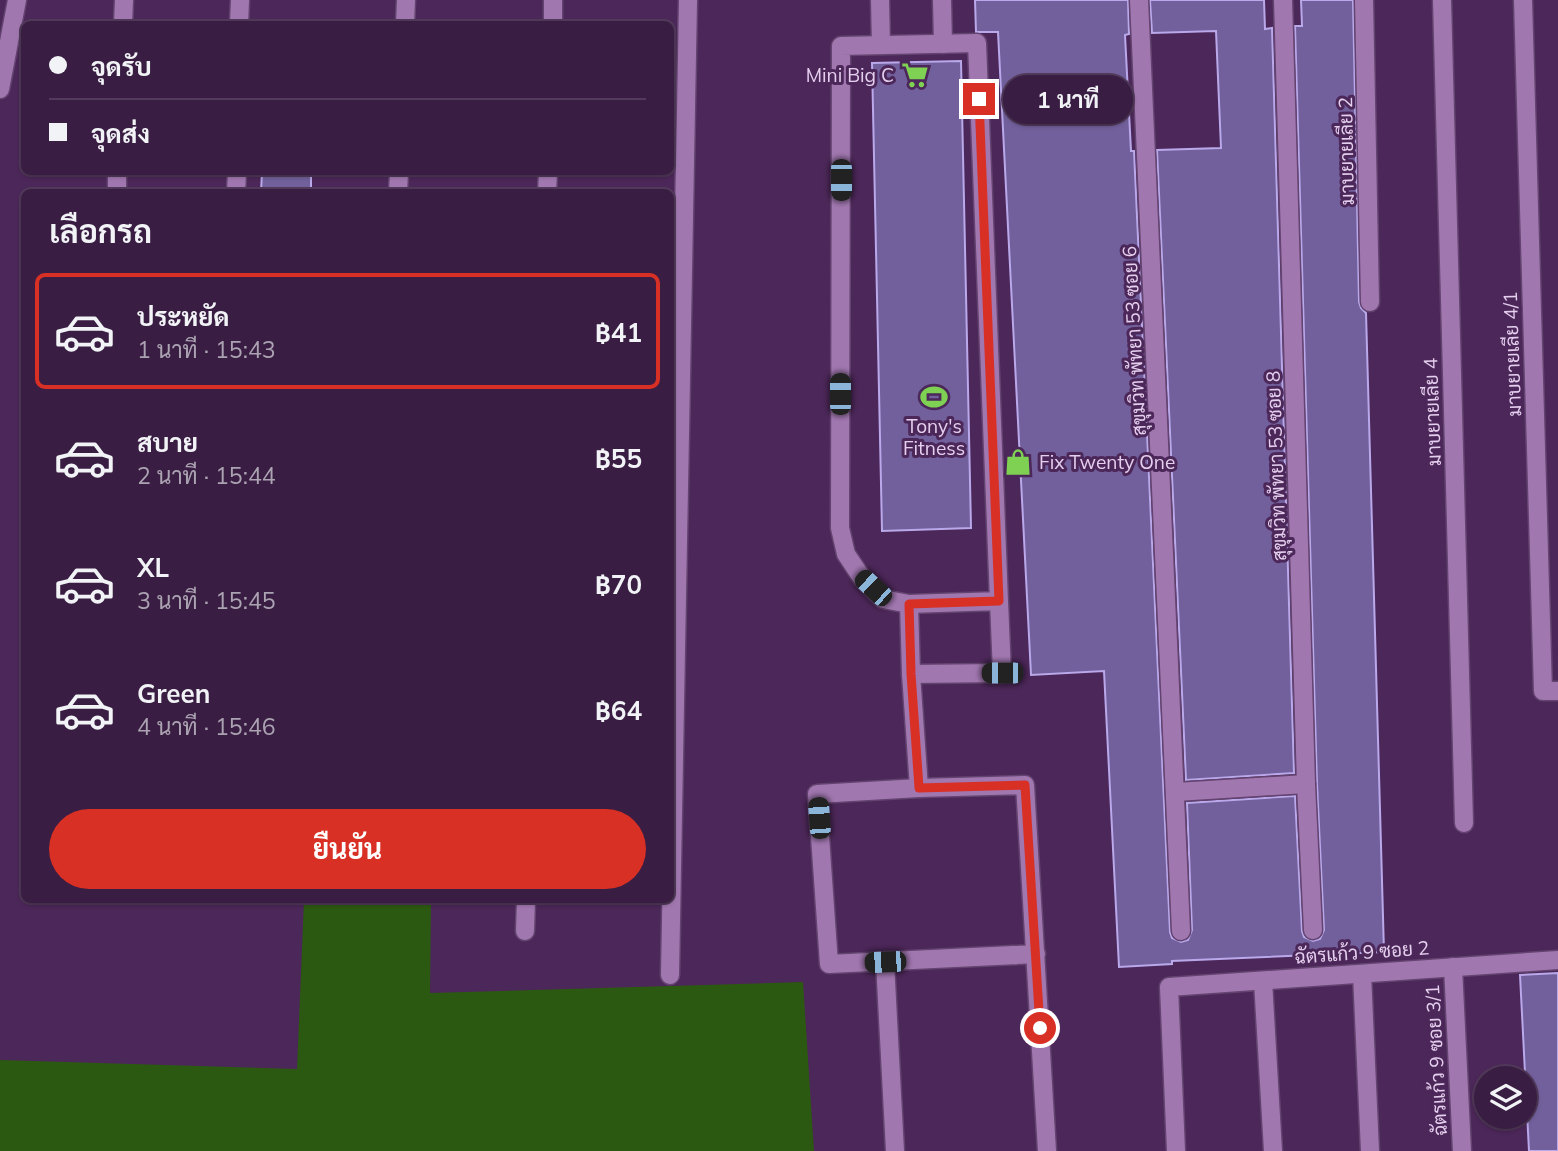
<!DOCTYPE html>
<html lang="th">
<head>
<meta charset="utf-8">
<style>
	body { margin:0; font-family:Mulish,Sarabun,sans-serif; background:#442a4e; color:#f1f3f6; height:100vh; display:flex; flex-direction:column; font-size:26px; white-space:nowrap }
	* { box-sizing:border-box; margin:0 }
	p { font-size:23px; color:#aba2b2 }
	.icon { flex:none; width:38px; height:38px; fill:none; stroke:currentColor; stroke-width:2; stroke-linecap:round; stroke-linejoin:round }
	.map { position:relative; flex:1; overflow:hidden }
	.panel { position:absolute; left:21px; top:189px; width:653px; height:714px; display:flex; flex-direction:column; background:#391d43; border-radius:10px; box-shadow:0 2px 5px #0004,0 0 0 2px #533b5c }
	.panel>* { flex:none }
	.banner { position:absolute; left:21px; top:21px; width:653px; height:154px; border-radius:10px; box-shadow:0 2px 5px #0004,0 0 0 2px #533b5c; display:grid; align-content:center; height:154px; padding:0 28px; background:#391d43 }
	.tools { position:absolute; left:1474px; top:1066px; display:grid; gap:14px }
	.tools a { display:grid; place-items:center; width:63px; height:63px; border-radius:50%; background:#391d43; box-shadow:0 2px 5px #0004,0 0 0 2px #533b5c; font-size:35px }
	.end { position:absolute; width:32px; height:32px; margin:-16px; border:9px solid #d93025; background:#fff; box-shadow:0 0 0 4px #fff }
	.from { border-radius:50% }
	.bubble { position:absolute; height:49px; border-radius:24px; background:#391d43; box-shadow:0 2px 5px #0004,0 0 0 2px #533b5c; font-size:23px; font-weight:700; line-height:49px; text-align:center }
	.car { position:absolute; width:21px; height:42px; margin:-21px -10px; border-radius:9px; box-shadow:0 0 5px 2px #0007; background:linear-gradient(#222 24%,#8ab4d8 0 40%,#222 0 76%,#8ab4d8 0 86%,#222 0) }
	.banner b { display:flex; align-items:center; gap:24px; height:66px; font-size:26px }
	.banner b+b { border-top:2px solid #533b5c }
	.banner i { width:18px; height:18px; background:#f1f3f6 }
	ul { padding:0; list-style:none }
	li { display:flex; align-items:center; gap:21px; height:116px; margin:0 14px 10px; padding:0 14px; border:4px solid transparent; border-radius:10px }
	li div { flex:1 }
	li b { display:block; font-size:26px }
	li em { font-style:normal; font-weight:700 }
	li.active { border-color:#d93025 }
	li>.icon { width:63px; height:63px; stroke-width:1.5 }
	h2 { padding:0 28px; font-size:32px; line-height:84px }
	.action { display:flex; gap:14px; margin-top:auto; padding:14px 28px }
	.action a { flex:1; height:80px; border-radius:42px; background:#d93025; color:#fff; font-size:28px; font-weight:700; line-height:80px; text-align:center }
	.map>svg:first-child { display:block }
	.green { fill:#2c5912 }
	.building { fill:#72609c; stroke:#b9a8ea; stroke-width:2 }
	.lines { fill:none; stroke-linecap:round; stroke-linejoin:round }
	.minor-casing { stroke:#63436f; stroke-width:21 }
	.minor { stroke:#a177b0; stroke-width:18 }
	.route { stroke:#d93025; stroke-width:9 }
	.labels { text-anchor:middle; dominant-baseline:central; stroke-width:6; stroke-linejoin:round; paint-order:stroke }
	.poi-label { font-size:19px; fill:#e5cfee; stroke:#4c2759; text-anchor:end }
	.street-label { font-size:19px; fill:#e5cfee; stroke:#4c2759 }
</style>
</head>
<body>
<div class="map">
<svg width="1558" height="1151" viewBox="0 0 1558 1151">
	<rect width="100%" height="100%" fill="#4c2759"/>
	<polygon class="green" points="304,900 431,900 430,993 803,982 814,1151 0,1151 0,1060 297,1069"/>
	<g class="building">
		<polygon points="975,0 1128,0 1129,34 1125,35 1131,151 1134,151 1170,932 1172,938 1181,942 1188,940 1192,930 1187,803 1295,796 1302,931 1304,937 1313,941 1320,939 1324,930 1317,784 1295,26 1302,26 1301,0 1353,0 1359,302 1361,308 1366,313 1384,952 1172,961 1172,964 1119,967 1104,671 1031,675 998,32 976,32"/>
		<polygon points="1150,0 1264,0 1265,29 1272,28 1294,773 1186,780 1157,150 1221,148 1216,31 1152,33"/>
		<polygon points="961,61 971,528 882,531 872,63"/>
		<polygon points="262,172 311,172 311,192 261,192"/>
		<polygon points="1558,973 1558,1151 1529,1151 1520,975"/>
	</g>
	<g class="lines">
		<defs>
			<g id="minor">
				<polyline points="880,0 881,45"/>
				<polyline points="942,0 943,44"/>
				<polyline points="1139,0 1181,931"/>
				<polyline points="1283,0 1306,784 1313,930"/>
				<polyline points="1364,0 1370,302"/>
				<polyline points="1442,0 1464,823"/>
				<polyline points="1523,0 1543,691 1558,691"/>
				<polyline points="123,24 124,0"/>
				<polyline points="239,24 240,0"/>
				<polyline points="405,24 406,0"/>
				<polyline points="553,24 553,0"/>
				<polyline points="0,89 17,0"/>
				<polyline points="117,192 117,172"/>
				<polyline points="236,192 237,172"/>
				<polyline points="398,192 399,172"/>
				<polyline points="547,192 548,172"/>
				<polyline points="909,604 911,674 1002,673 999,601 977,43 841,46 840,528 846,554 862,578 883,599 909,604 999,601"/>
				<polyline points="911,674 919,788"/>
				<polyline points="1176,792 1306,784"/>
				<polyline points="525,931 526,900"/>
				<polyline points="1036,954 829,964 817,794 919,788 1025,785 1047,1151"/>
				<polyline points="885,962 895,1151"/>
				<polyline points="1453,967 1462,1151"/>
				<polyline points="1362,974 1370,1151"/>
				<polyline points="670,975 688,0"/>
				<polyline points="1263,981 1273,1151"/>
				<polyline points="1176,1151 1169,987 1558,960"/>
			</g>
		</defs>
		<use href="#minor" class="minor-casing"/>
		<use href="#minor" class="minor"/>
	</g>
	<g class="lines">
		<polyline class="route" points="979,99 999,601 909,604 911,674 919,788 1025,785 1040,1028"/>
	</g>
	<defs>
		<symbol id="supermarket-bare" viewBox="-9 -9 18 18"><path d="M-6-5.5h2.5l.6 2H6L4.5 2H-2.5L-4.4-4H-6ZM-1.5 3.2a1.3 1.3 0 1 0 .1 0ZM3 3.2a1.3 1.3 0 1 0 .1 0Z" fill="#7ed153" stroke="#4c2759" stroke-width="2.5" paint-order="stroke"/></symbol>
		<symbol id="stadium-bare" viewBox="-9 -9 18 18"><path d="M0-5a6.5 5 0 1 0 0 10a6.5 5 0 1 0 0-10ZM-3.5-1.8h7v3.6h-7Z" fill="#7ed153" stroke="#4c2759" stroke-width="2.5" paint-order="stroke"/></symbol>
		<symbol id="shop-bare" viewBox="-9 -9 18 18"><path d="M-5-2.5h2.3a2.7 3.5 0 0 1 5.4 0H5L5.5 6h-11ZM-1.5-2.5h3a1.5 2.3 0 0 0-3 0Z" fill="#7ed153" stroke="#4c2759" stroke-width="2.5" paint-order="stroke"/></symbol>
	</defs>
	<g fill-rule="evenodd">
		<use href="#supermarket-bare" x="896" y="56" width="38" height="38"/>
		<use href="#stadium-bare" x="915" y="378" width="38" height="38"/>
		<use href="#shop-bare" x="999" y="443" width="38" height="38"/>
	</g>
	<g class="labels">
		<g class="poi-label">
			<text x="894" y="75">Mini Big C</text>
			<text x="934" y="426" text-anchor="middle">Tony's<tspan x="934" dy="22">Fitness</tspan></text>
			<text x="1039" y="462" text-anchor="start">Fix Twenty One</text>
		</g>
		<g class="street-label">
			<text transform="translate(1346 151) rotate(-91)">มาบยายเลีย 2</text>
			<text transform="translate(1134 341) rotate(-93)">สุขุมวิท พัทยา 53 ซอย 6</text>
			<text transform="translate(1512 354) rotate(-92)">มาบยายเลีย 4/1</text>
			<text transform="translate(1432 412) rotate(-92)">มาบยายเลีย 4</text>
			<text transform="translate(1276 466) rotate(-92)">สุขุมวิท พัทยา 53 ซอย 8</text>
			<text transform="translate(1362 952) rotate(-4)">ฉัตรแก้ว 9 ซอย 2</text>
			<text transform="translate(1436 1060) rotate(-93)">ฉัตรแก้ว 9 ซอย 3/1</text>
		</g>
	</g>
</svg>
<div class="tools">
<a><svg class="icon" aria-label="layers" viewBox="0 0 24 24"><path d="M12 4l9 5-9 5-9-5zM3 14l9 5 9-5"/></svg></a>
</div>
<i class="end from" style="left:1040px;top:1028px"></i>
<i class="end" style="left:979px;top:99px"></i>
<div class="bubble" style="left:1003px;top:75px;width:130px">1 นาที</div>
<i class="car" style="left:841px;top:180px;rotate:180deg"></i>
<i class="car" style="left:840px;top:394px;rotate:0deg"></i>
<i class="car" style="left:873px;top:588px;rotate:313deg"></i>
<i class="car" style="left:1002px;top:673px;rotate:270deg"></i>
<i class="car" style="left:819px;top:818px;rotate:356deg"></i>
<i class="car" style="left:885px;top:962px;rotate:268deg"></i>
<div class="banner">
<b><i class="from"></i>จุดรับ</b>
<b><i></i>จุดส่ง</b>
</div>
<section class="panel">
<h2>เลือกรถ</h2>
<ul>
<li class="active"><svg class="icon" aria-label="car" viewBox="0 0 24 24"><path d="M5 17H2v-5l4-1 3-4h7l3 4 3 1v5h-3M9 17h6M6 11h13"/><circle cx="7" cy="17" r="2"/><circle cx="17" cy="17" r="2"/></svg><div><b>ประหยัด</b><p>1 นาที · 15:43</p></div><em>฿41</em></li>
<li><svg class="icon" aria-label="car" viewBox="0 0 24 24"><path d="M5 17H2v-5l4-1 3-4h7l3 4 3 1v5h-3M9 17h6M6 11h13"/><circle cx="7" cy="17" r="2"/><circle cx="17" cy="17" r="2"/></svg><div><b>สบาย</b><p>2 นาที · 15:44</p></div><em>฿55</em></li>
<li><svg class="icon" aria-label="car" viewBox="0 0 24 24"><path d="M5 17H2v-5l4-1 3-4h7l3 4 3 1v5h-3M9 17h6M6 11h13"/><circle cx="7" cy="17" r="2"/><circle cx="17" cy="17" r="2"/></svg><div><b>XL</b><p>3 นาที · 15:45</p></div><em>฿70</em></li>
<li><svg class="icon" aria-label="car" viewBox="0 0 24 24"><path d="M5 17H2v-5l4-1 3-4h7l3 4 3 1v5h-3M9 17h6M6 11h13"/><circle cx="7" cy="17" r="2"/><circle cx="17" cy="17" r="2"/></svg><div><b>Green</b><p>4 นาที · 15:46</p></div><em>฿64</em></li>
</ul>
<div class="action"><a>ยืนยัน</a></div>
</section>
</div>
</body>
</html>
